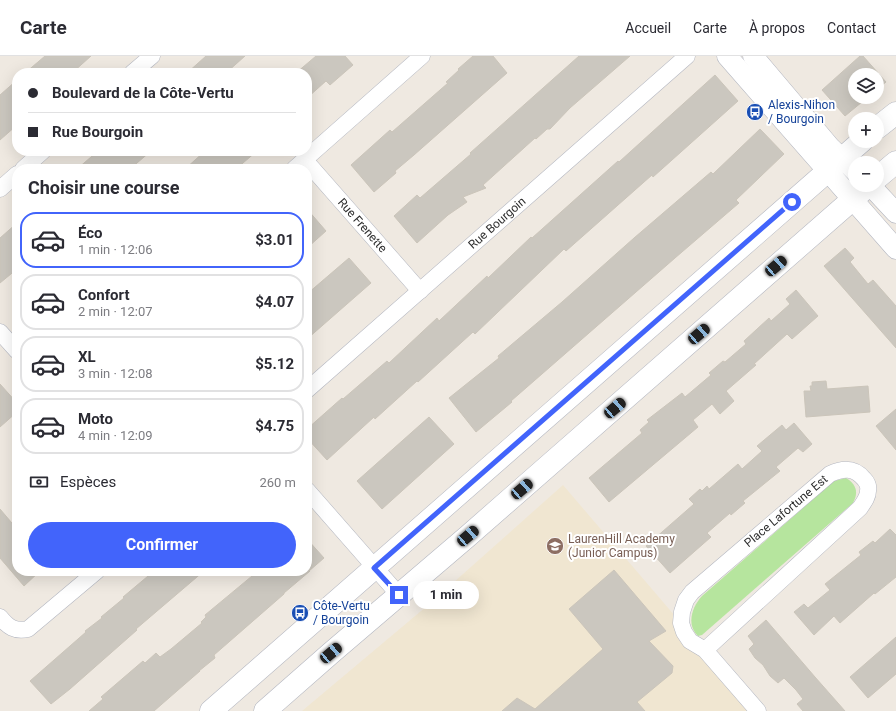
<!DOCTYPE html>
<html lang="fr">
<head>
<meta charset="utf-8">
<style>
	body { margin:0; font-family:Roboto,sans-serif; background:#f2f2f3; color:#2b2b33; height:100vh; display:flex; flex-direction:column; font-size:15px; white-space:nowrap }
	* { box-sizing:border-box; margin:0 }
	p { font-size:13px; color:#7c7c81 }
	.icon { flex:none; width:22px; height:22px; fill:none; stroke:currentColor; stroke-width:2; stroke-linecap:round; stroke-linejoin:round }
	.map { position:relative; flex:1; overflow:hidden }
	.details { position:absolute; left:12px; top:108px; width:300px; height:412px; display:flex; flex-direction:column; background:#fff; border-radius:16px; box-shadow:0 4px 16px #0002 }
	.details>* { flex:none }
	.banner { position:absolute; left:12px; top:12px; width:300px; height:88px; border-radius:16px; box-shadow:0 4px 16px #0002; display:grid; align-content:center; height:88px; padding:0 16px; background:#fff }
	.buttons { position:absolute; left:848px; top:12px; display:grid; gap:8px }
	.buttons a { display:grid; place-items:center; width:36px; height:36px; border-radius:50%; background:#fff; box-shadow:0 4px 16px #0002; font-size:20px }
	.end { position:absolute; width:18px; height:18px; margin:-9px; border:5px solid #4264fb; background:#fff; box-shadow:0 0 0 2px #fff }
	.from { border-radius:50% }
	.bubble { position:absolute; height:28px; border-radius:14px; background:#fff; box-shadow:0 4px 16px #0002; font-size:13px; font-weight:700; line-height:28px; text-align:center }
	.car { position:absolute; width:12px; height:24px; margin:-12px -6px; border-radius:5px; box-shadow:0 0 3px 1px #0007; background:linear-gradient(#222 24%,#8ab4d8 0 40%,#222 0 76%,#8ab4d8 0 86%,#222 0) }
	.banner b { display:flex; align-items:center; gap:14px; height:38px; font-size:15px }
	.banner b+b { border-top:1px solid #e1e1e2 }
	.banner i { width:10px; height:10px; background:#2b2b33 }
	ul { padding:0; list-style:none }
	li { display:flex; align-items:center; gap:12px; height:56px; margin:0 8px 6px; padding:0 8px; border:2px solid #e1e1e2; border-radius:16px }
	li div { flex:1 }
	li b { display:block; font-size:15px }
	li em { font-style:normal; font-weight:700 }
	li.active { border-color:#4264fb }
	li>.icon { width:36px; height:36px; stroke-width:1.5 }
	h2 { padding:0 16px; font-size:18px; line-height:48px }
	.pay { display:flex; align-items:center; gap:10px; height:44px; padding:0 16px; font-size:15px }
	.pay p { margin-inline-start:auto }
	.button { display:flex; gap:8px; margin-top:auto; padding:8px 16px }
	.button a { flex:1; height:46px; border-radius:24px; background:#4264fb; color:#fff; font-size:16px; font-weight:700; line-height:46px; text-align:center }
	header { display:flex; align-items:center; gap:24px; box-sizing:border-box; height:56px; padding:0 20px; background:#fff; border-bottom:1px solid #e1e1e2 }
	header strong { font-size:19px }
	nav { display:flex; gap:22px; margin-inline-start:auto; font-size:14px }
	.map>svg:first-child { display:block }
	.education { fill:#f0e6d1 }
	.green { fill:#b6e59e }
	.building { fill:#cbc7bf; stroke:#cbc5ba }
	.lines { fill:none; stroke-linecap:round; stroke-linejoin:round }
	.minor-casing { stroke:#b4b7c1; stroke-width:17 }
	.tertiary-casing { stroke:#b4b7c1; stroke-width:21 }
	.secondary-casing { stroke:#b4b7c1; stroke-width:23 }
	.minor { stroke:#fff; stroke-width:16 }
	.tertiary { stroke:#fff; stroke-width:20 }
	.secondary { stroke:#fff; stroke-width:22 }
	.route { stroke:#4264fb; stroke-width:5 }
	.labels { text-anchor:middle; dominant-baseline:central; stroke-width:4; stroke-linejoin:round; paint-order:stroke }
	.transit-label { font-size:12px; fill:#164399; stroke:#fff; text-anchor:start }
	.street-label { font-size:12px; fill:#2e2e2e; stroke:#fff }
	.education-label { font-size:12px; fill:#785e54; stroke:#fff; text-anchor:start }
</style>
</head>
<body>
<header>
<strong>Carte</strong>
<nav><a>Accueil</a><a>Carte</a><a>À propos</a><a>Contact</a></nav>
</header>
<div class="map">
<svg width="896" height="655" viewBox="0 0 896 655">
	<rect width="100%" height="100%" fill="#efe9e1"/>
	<polygon class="education" points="563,429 681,567 758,655 302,655 427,550"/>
	<path class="green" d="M846,422C856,428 859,436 853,447L702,579L698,580C686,568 692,551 702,540L834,425Z"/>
	<g class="building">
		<polygon points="45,0 91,0 72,17 25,17"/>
		<polygon points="206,0 245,0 226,17 187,17"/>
		<polygon points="316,0 345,0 353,9 330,29 326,25 307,42 307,17 296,17"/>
		<polygon points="473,0 493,0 507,17 414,99 395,115 396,117 374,136 351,109 390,74 392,76 448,27 446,26 459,14 458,13"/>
		<polygon points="579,0 630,0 570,52 550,73 547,73 536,83 535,82 483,129 486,132 463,141 467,146 448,159 417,187 394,160 417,139 420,142 471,98 470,97"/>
		<polygon points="860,0 863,0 886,26 877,33 877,19 855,19 855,41 868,41 845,60 822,34"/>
		<polygon points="715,19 738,45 653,121 652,119 566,195 564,193 475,278 473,276 418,326 417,325 375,363 374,361 327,404 307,382 307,373 342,342 343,343 387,305 389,307 437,262 439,265 487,220 488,222 531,181 532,182 618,105 619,106"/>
		<polygon points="17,24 17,69 0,84 0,39"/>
		<polygon points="760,73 784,98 736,144 739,147 675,202 511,345 512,346 476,376 449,342 499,302 498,300 562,246 634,182 711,116 713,118"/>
		<polygon points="98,95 151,95 130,113 77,113"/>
		<polygon points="205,95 257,95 236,113 185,113"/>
		<polygon points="307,153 326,175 307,192"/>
		<polygon points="17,167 17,213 0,227 0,182"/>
		<polygon points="845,192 854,202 850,206 868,228 873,224 896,250 896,292 824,210"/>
		<polygon points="349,202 371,227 307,283 307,238"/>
		<polygon points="796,234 818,260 792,283 787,278 754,308 756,309 726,335 734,345 720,358 712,348 693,364 698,371 609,446 589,422 642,377 640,374 649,366 647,364 682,337 685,341 711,319 709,317 723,305 725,306 746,288 744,285 769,262 771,265 790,248 786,243"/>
		<polygon points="826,325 827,333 868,330 870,356 806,361 804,335 811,335 810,330 812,330 812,326"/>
		<polygon points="0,328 17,347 17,356 0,371"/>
		<polygon points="896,353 896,394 876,370"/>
		<polygon points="429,361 454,388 382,453 357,425"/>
		<polygon points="794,367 812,388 803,396 798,392 776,411 780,415 743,445 745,447 731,459 730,457 707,477 711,481 670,517 646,490 694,448 689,443 700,433 702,435 707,430 709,433 738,408 742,413 762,395 757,390 782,369 786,374"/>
		<polygon points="0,453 17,473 17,515 40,515 24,530 0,502"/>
		<polygon points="890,473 896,479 896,521 875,538 874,537 840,567 834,560 814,579 794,556 804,548 808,552 830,534 825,528 861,499 859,496 873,485 875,487"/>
		<polygon points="307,483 324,502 309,515 310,515 284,537 284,538 214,599 215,602 199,615 200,615 185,628 154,655 89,655 103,643 101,641 143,605 145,607 156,597 160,601 171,593 202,567 201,566 206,561 205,559 258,515 307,515"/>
		<polygon points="614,514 666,575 649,585 673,610 672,617 637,646 645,655 502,655 517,642 535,653 603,593 569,553"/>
		<polygon points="154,515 204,515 136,573 137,574 70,633 51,648 30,625 86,576 85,575 102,562 101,561 124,542 123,541"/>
		<polygon points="766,564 815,621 845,655 803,655 797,648 803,643 796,634 784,622 778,627 770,620 763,609 755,602 749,593 754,588 748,580"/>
		<polygon points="896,581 896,618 868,642 850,621"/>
	</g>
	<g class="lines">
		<defs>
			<g id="minor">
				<polyline points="132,17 152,0"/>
				<path id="s1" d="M305,104L420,235"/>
				<polyline points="23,113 43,95"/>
				<polyline points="294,113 422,0"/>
				<polyline points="0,133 17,118"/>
				<polyline points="0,276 17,295"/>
				<path id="s2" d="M307,334L687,0"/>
				<polyline points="307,434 399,539"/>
				<path d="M0,561C8,571 15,576 28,573L97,515"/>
				<path d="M705,594L860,452C864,446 868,441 868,435C869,430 867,426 864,423C854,411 843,412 830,418L692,536L686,544L682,556L681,567L684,576L690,585L705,594L758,655"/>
			</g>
			<g id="tertiary">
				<polyline points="727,0 896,193"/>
				<polyline points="753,0 830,91 855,115"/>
				<polyline points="870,129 896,157"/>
			</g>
			<g id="secondary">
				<polyline points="877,72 896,57"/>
				<polyline points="877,122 896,106"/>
				<polyline points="211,655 862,85"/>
				<polyline points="265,655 331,597 468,480 869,129"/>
			</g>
		</defs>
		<use href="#minor" class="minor-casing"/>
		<use href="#tertiary" class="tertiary-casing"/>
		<use href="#secondary" class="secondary-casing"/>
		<use href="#minor" class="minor"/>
		<use href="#tertiary" class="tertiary"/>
		<use href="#secondary" class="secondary"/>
	</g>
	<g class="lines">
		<polyline class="route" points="399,539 374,512 792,146"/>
	</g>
	<defs>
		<symbol id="bus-disc" viewBox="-11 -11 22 22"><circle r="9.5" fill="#1a4fb4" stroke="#fff"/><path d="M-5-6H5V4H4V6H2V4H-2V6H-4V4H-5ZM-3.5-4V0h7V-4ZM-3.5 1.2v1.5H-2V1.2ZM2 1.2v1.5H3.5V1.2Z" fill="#fff"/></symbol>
		<symbol id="school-disc" viewBox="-11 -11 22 22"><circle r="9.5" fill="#8d6e63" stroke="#fff"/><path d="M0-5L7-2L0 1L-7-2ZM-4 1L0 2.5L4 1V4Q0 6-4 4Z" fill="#fff"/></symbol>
	</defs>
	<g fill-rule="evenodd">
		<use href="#bus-disc" x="745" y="46" width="20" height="20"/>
		<use href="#school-disc" x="545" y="480" width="20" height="20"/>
		<use href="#bus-disc" x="290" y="547" width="20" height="20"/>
	</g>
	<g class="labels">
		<g class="transit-label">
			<text x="768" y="49">Alexis-Nihon<tspan x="768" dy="14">/ Bourgoin</tspan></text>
			<text x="313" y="550">Côte-Vertu<tspan x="313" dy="14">/ Bourgoin</tspan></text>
		</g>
		<g class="street-label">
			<text stroke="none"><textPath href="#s2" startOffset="253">Rue Bourgoin</textPath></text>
			<text stroke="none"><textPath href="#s1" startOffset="87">Rue Frenette</textPath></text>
			<text transform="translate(786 455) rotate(-40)">Place Lafortune Est</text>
		</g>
		<g class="education-label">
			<text x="568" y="483">LaurenHill Academy<tspan x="568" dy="14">(Junior Campus)</tspan></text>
		</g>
	</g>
</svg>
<div class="buttons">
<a><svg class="icon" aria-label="layers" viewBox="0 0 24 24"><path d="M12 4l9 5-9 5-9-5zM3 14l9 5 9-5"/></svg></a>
<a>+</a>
<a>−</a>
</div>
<i class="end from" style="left:792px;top:146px"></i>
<i class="end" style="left:399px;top:539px"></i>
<div class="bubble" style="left:413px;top:525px;width:66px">1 min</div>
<i class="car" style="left:776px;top:210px;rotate:49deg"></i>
<i class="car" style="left:699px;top:278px;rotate:49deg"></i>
<i class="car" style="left:615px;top:352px;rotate:49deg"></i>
<i class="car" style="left:522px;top:433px;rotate:49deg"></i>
<i class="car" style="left:468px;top:480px;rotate:49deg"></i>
<i class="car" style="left:331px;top:597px;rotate:50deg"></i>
<div class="banner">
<b><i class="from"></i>Boulevard de la Côte-Vertu</b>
<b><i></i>Rue Bourgoin</b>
</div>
<section class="details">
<h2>Choisir une course</h2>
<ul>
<li class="active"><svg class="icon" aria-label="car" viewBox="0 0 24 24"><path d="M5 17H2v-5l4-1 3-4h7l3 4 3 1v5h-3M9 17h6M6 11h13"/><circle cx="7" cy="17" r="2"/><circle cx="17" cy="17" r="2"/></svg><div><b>Éco</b><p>1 min · 12:06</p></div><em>$3.01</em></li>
<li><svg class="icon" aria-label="car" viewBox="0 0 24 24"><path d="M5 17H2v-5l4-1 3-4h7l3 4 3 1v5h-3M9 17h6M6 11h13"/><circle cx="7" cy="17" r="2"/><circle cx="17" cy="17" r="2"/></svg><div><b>Confort</b><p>2 min · 12:07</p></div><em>$4.07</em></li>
<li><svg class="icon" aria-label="car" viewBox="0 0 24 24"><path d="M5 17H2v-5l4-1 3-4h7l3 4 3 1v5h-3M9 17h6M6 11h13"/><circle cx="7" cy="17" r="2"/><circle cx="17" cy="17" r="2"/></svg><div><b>XL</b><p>3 min · 12:08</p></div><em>$5.12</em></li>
<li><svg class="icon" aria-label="car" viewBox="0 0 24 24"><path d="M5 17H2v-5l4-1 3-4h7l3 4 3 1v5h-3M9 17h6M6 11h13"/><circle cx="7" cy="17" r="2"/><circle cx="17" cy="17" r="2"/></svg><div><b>Moto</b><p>4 min · 12:09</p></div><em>$4.75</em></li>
</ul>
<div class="pay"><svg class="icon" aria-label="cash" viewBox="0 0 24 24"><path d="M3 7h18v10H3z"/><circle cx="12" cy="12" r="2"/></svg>Espèces<p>260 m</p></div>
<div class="button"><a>Confirmer</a></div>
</section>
</div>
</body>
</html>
